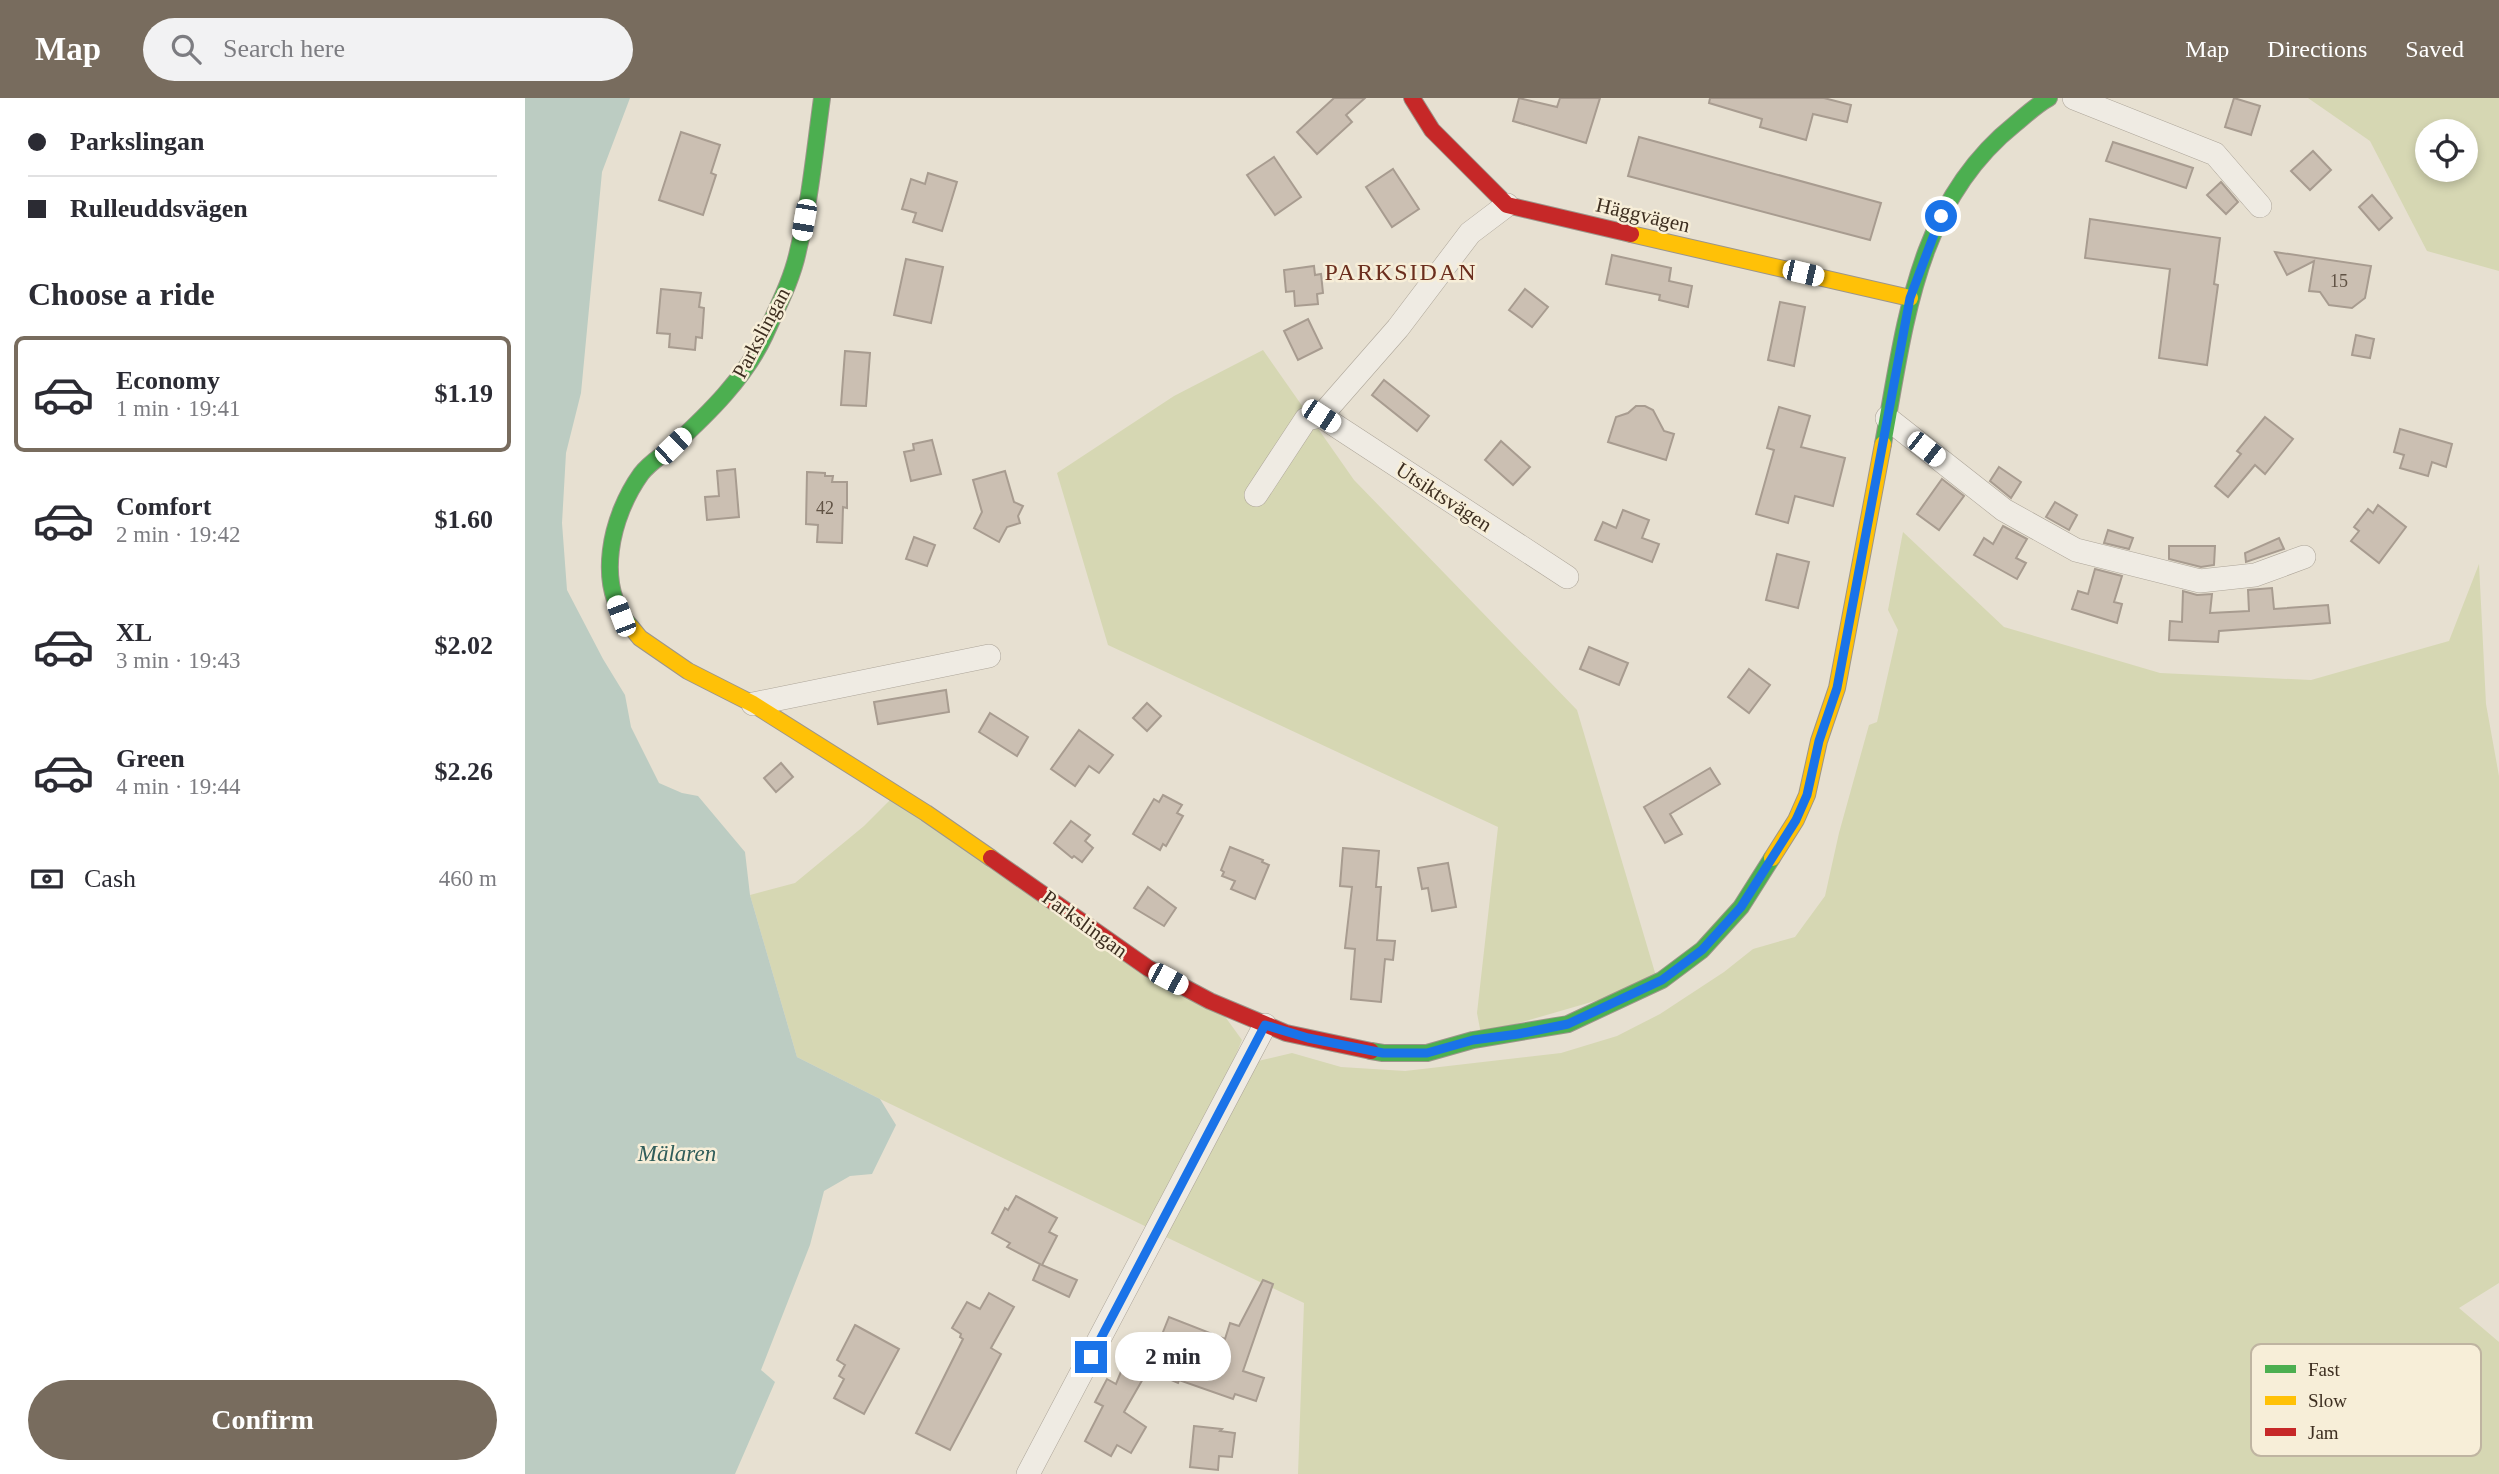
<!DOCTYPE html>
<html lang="en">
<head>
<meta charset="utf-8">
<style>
	body { margin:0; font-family:Georgia,serif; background:#f2f2f3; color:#2b2b33; height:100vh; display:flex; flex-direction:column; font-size:26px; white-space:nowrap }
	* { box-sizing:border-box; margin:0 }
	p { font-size:23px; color:#7c7c81 }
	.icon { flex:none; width:38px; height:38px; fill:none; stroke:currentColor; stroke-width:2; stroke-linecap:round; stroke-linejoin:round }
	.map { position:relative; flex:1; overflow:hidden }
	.sheet { display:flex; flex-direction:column; background:#fff; width:525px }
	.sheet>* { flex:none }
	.hud { display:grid; align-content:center; height:154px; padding:0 28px; background:#fff }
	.tools { position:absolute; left:1890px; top:21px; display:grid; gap:14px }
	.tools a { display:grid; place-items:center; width:63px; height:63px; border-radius:50%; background:#fff; box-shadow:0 4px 10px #0003; font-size:35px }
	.end { position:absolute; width:32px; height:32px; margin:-16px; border:9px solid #1a73e8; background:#fff; box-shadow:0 0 0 4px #fff }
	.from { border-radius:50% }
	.bubble { position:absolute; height:49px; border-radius:24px; background:#fff; box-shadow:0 4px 10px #0003; font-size:23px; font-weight:600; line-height:49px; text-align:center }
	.car { position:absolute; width:21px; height:42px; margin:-21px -10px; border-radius:9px; box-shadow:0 0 5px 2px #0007; background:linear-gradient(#fff 24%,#345 0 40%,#fff 0 76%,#345 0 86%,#fff 0) }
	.hud b { display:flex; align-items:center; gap:24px; height:66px; font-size:26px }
	.hud b+b { border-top:2px solid #e1e1e2 }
	.hud i { width:18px; height:18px; background:#2b2b33 }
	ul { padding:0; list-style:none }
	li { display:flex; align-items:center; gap:21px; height:116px; margin:0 14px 10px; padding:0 14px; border:4px solid transparent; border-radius:10px }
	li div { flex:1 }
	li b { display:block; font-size:26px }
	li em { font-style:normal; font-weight:600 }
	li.active { border-color:#786c5e }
	li>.icon { width:63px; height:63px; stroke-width:1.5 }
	h2 { padding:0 28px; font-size:32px; line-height:84px }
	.pay { display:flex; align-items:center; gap:18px; height:77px; padding:0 28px; font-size:26px }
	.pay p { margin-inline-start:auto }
	.button { display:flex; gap:14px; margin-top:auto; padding:14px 28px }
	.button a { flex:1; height:80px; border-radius:42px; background:#786c5e; color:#fff; font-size:28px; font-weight:600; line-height:80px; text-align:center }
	header { display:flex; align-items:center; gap:42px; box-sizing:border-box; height:98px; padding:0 35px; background:#786c5e; color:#fff }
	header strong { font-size:33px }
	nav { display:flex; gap:38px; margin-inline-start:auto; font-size:24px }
	.search { width:490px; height:63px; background:#f2f2f3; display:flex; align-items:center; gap:18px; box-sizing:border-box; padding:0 24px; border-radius:38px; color:#7c7c81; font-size:26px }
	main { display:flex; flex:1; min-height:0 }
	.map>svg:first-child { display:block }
	.green { fill:#d6d7b3; fill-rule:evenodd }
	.water { fill:#bcccc2 }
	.building { fill:#cbbfb2; stroke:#a89c90; stroke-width:2 }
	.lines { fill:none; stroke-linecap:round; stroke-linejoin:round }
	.street-casing { stroke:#ada599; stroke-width:24 }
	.fast-casing { stroke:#9c958a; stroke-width:18 }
	.slow-casing { stroke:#9c958a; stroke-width:18 }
	.jam-casing { stroke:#9c958a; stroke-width:18 }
	.street { stroke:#efebe3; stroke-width:23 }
	.fast { stroke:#4caf50; stroke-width:16 }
	.slow { stroke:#ffc107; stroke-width:16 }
	.jam { stroke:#c62828; stroke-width:16 }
	.route { stroke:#1a73e8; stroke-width:9 }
	.labels { text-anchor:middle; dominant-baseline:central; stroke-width:5; stroke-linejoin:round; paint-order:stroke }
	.number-label { font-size:18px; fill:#605244 }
	.street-label { font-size:21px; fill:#3d2e20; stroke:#f7eed8 }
	.water-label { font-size:23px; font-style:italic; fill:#2f5d5a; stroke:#f7eed8 }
	.quarter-label { font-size:24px; letter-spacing:2px; fill:#6b2e1e; stroke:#f7eed8 }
	.key { fill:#f7eed8; stroke:#bfb4a1; stroke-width:2 }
	.key-label { font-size:19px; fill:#3d2e20 }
</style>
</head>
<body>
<header>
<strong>Map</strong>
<div class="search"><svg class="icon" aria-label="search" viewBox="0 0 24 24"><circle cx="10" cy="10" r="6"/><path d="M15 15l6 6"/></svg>Search here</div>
<nav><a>Map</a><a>Directions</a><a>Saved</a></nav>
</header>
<main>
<section class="sheet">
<div class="hud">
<b><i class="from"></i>Parkslingan</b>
<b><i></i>Rulleuddsvägen</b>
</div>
<h2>Choose a ride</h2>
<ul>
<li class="active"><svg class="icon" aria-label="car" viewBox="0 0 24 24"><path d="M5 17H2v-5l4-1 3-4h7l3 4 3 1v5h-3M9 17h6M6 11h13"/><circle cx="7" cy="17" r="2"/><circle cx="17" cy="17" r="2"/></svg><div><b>Economy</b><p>1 min · 19:41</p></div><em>$1.19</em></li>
<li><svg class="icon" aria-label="car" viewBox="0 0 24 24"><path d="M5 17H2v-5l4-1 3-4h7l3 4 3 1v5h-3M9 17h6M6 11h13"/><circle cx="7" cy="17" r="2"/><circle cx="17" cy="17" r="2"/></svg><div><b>Comfort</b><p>2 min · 19:42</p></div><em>$1.60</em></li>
<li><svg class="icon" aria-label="car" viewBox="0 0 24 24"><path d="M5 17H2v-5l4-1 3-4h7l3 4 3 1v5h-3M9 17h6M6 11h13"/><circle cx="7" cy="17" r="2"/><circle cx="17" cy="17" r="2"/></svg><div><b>XL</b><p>3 min · 19:43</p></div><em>$2.02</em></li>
<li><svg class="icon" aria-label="car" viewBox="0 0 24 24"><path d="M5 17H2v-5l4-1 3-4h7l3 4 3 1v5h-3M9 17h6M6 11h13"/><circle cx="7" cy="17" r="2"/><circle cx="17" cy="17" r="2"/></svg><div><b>Green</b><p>4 min · 19:44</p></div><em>$2.26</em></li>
</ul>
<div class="pay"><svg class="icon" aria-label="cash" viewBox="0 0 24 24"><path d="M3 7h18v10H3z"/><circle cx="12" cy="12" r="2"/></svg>Cash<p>460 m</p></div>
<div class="button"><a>Confirm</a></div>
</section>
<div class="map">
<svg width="1974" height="1376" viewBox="0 0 1974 1376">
	<rect width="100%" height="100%" fill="#e7e0d1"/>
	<g class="green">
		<path d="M1783,0H1974V173L1902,153L1845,43ZM1902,33H1941V72H1902Z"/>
		<polygon points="738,252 829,382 1052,612 1131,878 1094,896 956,936 952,915 973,729 583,547 532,375 649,298"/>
		<polygon points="1378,434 1479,529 1635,575 1786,582 1924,543 1954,466 1961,606 1974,678 1974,1185 1934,1210 1974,1244 1974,1376 773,1376 779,1205 641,1139 733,963 767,955 816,969 880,973 1036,955 1092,938 1135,916 1199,874 1228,851 1270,839 1300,798 1314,735 1344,627 1352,624 1373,532 1363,512"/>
		<polygon points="366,701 696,913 717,942 705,971 624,1130 355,1001 272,959 225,797 270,785 339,728"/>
	</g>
	<polygon class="water" points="0,0 105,0 77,74 56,295 41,355 37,425 42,492 78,561 100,597 106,629 134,685 157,695 173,698 220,754 225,797 272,959 355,1001 371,1027 347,1076 325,1078 299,1093 285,1147 236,1272 250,1284 210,1376 0,1376"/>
	<g class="building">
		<polygon points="809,0 840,0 821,17 827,24 792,56 772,34"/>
		<polygon points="994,0 1032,9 1035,0 1075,0 1061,45 988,23"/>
		<polygon points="1185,0 1299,0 1326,7 1322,24 1288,16 1281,42 1235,29 1237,21 1184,5"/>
		<polygon points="1709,0 1735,8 1726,37 1700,29"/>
		<polygon points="156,34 195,47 186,75 191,77 178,117 134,102"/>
		<polygon points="1114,39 1356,105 1345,142 1103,78"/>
		<polygon points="1588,44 1668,70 1661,90 1581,63"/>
		<polygon points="1788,53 1806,72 1785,92 1766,73"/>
		<polygon points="749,59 776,99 750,117 722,77"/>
		<polygon points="868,71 894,111 867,129 841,89"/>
		<polygon points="403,75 432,84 417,133 388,124 391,115 377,111 386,81 400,86"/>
		<polygon points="1696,84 1713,104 1701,116 1682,97"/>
		<polygon points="1847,97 1867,120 1854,132 1834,109"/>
		<polygon points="1565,121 1695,140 1689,186 1693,187 1682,267 1634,260 1645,171 1560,160"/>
		<polygon points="1750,154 1846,168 1840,200 1827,210 1804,207 1795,194 1784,193 1789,163 1762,177"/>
		<polygon points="1087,157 1146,170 1144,183 1167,188 1163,209 1134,202 1135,197 1081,186"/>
		<polygon points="381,161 418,169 406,225 369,217"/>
		<polygon points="789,168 790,177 796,176 798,195 792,196 793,206 770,208 769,193 761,194 759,172"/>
		<polygon points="136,191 176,195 174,209 179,210 177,240 171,239 170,252 144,249 145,236 132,235"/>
		<polygon points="1000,191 1023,209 1007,229 984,212"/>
		<polygon points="1255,204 1280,209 1269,268 1243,262"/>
		<polygon points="783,221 797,250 773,262 759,233"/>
		<polygon points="1831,237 1849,241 1845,260 1827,257"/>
		<polygon points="320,253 345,255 341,308 316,307"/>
		<polygon points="859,282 904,318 892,333 847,297"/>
		<polygon points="1111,308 1120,308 1128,312 1139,333 1149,336 1141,362 1083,344 1091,319 1103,315"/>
		<polygon points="1254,309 1285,318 1276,349 1320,360 1308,408 1270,398 1263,425 1231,416 1249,352 1242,350"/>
		<polygon points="1740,319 1768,341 1740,376 1730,367 1703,399 1690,388 1716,356 1712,353"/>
		<polygon points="1875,331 1927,346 1921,369 1907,364 1903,378 1875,370 1879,357 1869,354"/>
		<polygon points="407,342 416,376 386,383 379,354 389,352 388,346"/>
		<polygon points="976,343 1005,369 988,387 960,362"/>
		<polygon points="1474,369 1496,384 1486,400 1465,383"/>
		<polygon points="210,371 214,419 182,422 180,399 194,398 192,373"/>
		<polygon points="480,373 489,404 498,408 493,418 495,425 482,429 474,444 449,430 457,414 448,382"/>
		<polygon points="282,374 300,375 300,378 308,378 307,384 322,384 322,410 318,409 317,445 292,444 293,427 281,426"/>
		<polygon points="1417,381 1439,398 1414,432 1392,416"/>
		<polygon points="1530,404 1552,417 1544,432 1521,419"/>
		<polygon points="1853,407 1881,429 1854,465 1826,443 1834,433 1829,429 1843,411 1848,415"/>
		<polygon points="1098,412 1124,422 1117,440 1134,446 1127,464 1070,442 1078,424 1091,430"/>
		<polygon points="1478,428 1502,441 1491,460 1501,465 1492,481 1449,457 1459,440 1468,446"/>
		<polygon points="1583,432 1608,440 1604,451 1579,445"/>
		<polygon points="389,439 410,447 402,468 381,461"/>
		<polygon points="1754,440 1759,451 1721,464 1720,455"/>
		<polygon points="1644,448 1690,448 1689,467 1676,469 1644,461"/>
		<polygon points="1252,456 1284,464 1273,510 1241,502"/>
		<polygon points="1570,471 1597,478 1589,504 1597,506 1592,525 1547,511 1553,493 1563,496"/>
		<polygon points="1747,490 1749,511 1803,507 1805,525 1694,533 1693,544 1644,542 1645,523 1657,524 1658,493 1672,497 1687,496 1685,515 1724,513 1723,492"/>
		<polygon points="1064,549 1103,565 1094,587 1055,571"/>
		<polygon points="1224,571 1245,587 1224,615 1203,599"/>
		<polygon points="421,592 424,614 353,626 349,604"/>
		<polygon points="622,605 636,618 622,633 608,620"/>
		<polygon points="465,615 503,639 492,658 454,634"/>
		<polygon points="554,632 588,657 574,675 564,668 550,688 526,671"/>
		<polygon points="256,665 268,679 251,694 239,680"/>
		<polygon points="1185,670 1195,686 1145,716 1157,736 1140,745 1119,709"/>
		<polygon points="638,697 657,707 652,715 658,718 641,748 638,746 635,752 608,736 629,701 634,704"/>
		<polygon points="546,723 565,737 560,743 568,750 557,764 549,758 547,760 529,745"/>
		<polygon points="705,749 738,762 737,764 744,767 730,801 706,791 710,783 697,778 699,774 696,772"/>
		<polygon points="818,750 854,753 851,789 856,789 852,842 870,843 868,862 860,861 856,904 826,901 830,851 820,850 827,789 815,788"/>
		<polygon points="923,765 931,809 907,813 903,790 897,791 893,770"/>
		<polygon points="623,789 651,810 639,828 609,810"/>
		<polygon points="491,1098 532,1120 524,1134 532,1138 517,1167 552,1182 544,1199 508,1182 515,1166 482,1149 485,1145 467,1135 480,1110 483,1112"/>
		<polygon points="738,1182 748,1186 718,1273 739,1280 731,1303 710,1296 708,1301 654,1282 653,1285 623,1272 599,1314 621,1329 606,1355 592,1347 586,1358 560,1343 578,1308 570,1304 582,1281 591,1286 606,1249 628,1258 626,1264 644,1219 700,1241 705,1225 714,1228"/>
		<polygon points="464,1195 489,1209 466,1250 476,1256 425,1352 391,1335 438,1241 435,1239 436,1236 427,1230 442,1204 455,1211"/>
		<polygon points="330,1227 374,1251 339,1316 309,1300 319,1281 314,1278 320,1267 312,1262"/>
		<polygon points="669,1328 697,1331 695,1333 710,1335 707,1359 694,1358 693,1372 665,1369"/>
	</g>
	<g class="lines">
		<defs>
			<g id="street">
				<polyline points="1549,0 1690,56 1735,108"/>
				<polyline points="796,318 1042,479"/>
				<polyline points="1362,320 1479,412 1551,452 1675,483 1730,477 1779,459"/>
				<polyline points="731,397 781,321 796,318 873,230 945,135 982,107"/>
				<polyline points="228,606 464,558"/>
				<polyline points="503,1376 740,927"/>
			</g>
			<g id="fast">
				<path d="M1358,346C1380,229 1390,106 1490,26C1501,17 1511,7 1524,0"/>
				<path d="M106,529C69,487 86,418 116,376C124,365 138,357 148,348C183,316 220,280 240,237C252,210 267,182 273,153C285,103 290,51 297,0"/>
				<polyline points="846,953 858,955 902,955 948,942 1043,926 1137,882 1177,852 1216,809 1247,760"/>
			</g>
			<g id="slow">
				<polyline points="1106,136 1385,200"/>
				<polyline points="106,529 115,540 163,573 228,606 401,715 466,760"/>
				<polyline points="1247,760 1271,722 1282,697 1294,643 1312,590 1358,346"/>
			</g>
			<g id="jam">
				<polyline points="887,0 907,32 982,107 1106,136"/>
				<polyline points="466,760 623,870 685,903 761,935 846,953"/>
			</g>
		</defs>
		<use href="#street" class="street-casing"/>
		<use href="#fast" class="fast-casing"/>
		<use href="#slow" class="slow-casing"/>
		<use href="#jam" class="jam-casing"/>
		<use href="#street" class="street"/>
		<use href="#fast" class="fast"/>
		<use href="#slow" class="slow"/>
		<use href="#jam" class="jam"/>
	</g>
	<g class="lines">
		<polyline class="route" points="566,1259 740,927 783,940 858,955 902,955 948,942 993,936 1043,926 1137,882 1177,852 1216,809 1271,722 1282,697 1294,643 1312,590 1385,200 1416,118"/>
	</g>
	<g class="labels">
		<g class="number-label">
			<text x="1814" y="183">15</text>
			<text x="300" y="410">42</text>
		</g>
		<g class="street-label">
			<text transform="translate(1118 117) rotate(13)">Häggvägen</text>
			<text transform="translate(236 235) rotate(-62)">Parkslingan</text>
			<text transform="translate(919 399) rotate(33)">Utsiktsvägen</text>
			<text transform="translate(560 826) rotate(36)">Parkslingan</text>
		</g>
		<g class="water-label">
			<text x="152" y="1055">Mälaren</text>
		</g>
		<g class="quarter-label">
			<text x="876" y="174">PARKSIDAN</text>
		</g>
	</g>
	<rect x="1726" y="1246" width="230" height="112" rx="10" class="key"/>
	<rect x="1740" y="1267" width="31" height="8" fill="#4caf50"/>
	<rect x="1740" y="1298" width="31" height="9" fill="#ffc107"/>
	<rect x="1740" y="1330" width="31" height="8" fill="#c62828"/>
	<g class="key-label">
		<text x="1783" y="1278">Fast</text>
		<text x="1783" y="1309">Slow</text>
		<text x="1783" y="1341">Jam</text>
	</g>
</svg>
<div class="tools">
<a><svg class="icon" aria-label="locate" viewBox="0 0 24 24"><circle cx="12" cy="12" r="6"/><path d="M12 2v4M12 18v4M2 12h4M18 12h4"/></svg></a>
</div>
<i class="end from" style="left:1416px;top:118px"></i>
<i class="end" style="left:566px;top:1259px"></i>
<div class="bubble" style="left:590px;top:1234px;width:116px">2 min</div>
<i class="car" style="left:279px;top:122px;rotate:190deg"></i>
<i class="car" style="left:1278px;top:175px;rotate:103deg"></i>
<i class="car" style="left:796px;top:318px;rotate:123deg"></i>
<i class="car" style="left:148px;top:348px;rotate:46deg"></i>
<i class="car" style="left:1401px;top:351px;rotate:128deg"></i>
<i class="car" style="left:96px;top:518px;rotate:339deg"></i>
<i class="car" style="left:643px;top:881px;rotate:118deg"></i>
</div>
</main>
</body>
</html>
